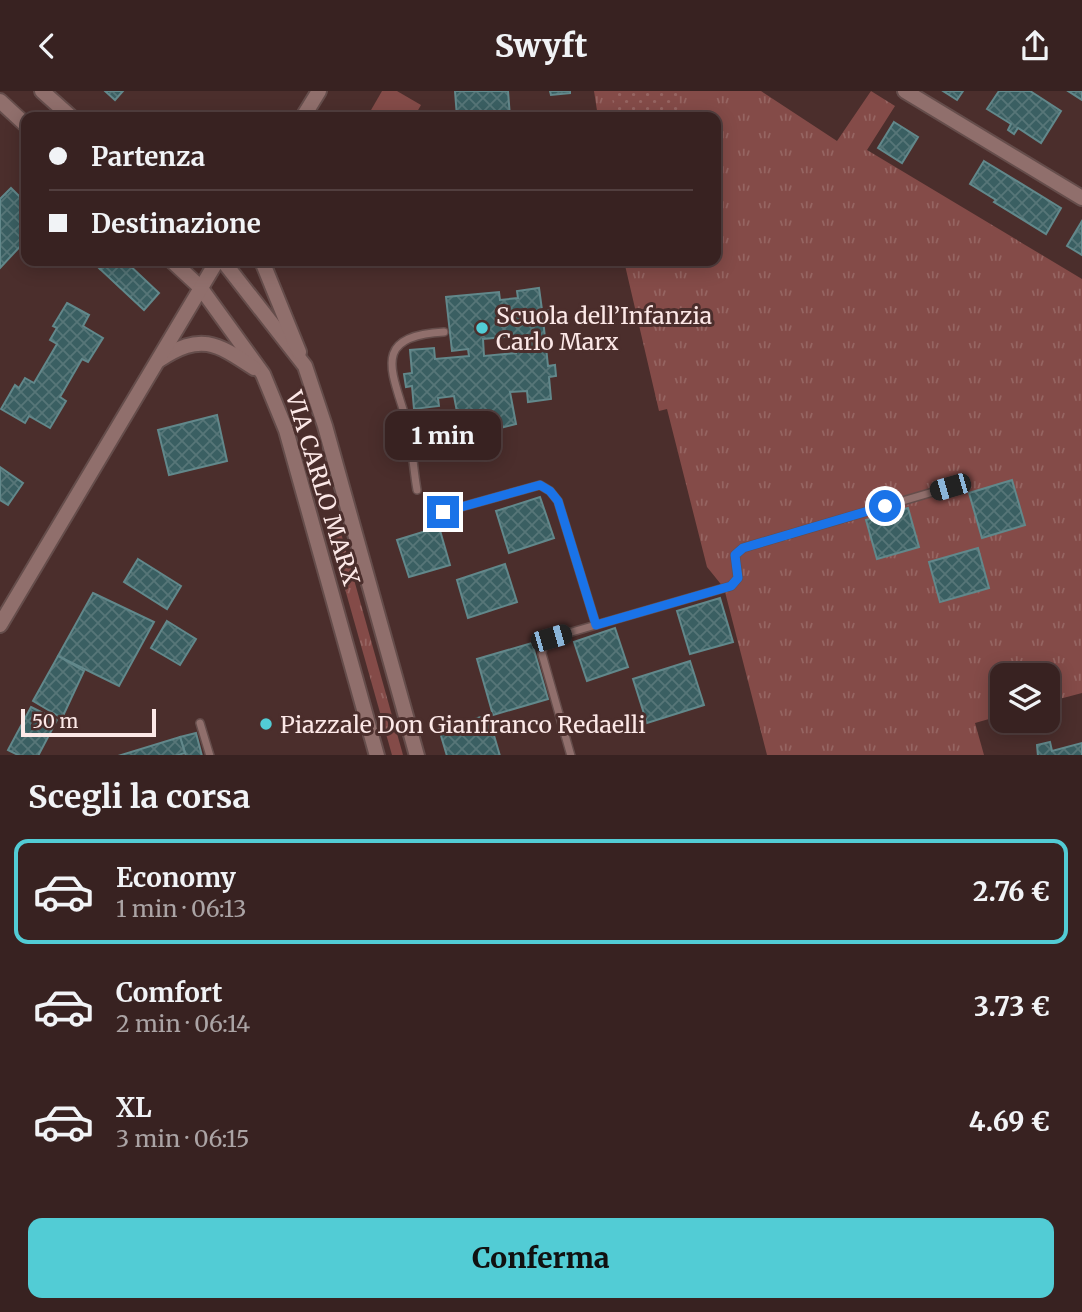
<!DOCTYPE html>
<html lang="it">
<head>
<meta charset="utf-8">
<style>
	body { margin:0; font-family:Merriweather,serif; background:#432f2e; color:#f1f3f6; height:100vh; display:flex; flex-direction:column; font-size:26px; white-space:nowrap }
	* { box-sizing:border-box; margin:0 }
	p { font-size:23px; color:#aba4a5 }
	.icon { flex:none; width:38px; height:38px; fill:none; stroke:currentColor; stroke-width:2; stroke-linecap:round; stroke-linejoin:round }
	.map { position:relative; height:664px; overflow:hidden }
	.drawer { display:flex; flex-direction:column; background:#382221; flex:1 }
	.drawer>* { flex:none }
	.guide { position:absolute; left:21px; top:21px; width:700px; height:154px; border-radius:14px; box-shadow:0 4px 18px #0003,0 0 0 2px #523f3f; display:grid; align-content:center; height:154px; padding:0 28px; background:#382221 }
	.tools { position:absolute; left:990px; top:572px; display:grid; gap:14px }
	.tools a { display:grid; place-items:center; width:70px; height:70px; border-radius:14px; background:#382221; box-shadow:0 4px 18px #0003,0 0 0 2px #523f3f; font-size:35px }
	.scale { position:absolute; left:21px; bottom:18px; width:135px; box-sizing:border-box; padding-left:7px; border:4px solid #fce8e7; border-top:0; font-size:19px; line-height:24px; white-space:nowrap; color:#fce8e7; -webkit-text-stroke:5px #4b2e2c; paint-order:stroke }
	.end { position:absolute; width:32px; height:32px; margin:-16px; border:9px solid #1a73e8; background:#fff; box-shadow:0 0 0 4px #fff }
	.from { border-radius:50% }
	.bubble { position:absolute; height:49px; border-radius:14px; background:#382221; box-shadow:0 4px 18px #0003,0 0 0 2px #523f3f; font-size:23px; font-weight:800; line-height:49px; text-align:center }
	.car { position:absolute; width:21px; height:42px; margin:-21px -10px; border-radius:9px; box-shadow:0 0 5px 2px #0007; background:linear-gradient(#222 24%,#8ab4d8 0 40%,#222 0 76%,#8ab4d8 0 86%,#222 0) }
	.guide b { display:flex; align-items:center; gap:24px; height:66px; font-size:26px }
	.guide b+b { border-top:2px solid #523f3f }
	.guide i { width:18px; height:18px; background:#f1f3f6 }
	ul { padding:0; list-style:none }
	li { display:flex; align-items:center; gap:21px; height:105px; margin:0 14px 10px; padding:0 14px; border:4px solid transparent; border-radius:14px }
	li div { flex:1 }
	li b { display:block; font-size:26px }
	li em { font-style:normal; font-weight:800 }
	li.on { border-color:#52ccd5 }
	li>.icon { width:63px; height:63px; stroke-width:1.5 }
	h2 { padding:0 28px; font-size:32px; line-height:84px }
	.cta { display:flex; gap:14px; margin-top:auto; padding:14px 28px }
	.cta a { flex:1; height:80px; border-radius:14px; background:#52ccd5; color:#111; font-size:28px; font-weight:800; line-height:80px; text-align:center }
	header { display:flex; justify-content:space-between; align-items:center; height:91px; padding:0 28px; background:#382221; font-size:32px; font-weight:800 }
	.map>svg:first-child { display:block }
	.grass { fill:url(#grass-tufts) }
	.garden { fill:url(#garden-dots) }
	.pitch { fill:#844b48 }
	.building { fill:url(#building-cross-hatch); stroke:#62888b; stroke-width:2; fill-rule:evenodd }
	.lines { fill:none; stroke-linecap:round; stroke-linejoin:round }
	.lane-casing { stroke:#654d4b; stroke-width:10 }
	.street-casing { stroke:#654d4b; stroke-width:18 }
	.lane { stroke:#906f6c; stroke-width:7 }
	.street { stroke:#906f6c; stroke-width:14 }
	.tree { fill:#a57d7a }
	.route { stroke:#1a73e8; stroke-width:9 }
	.poi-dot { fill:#52ccd5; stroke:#4b2e2c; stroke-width:2.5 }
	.labels { text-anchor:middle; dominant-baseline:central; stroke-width:6; stroke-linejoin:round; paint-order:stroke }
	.poi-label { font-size:23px; fill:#fce8e7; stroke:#4b2e2c; text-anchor:start }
	.street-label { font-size:23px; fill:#fce8e7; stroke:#4b2e2c }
</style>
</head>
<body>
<header><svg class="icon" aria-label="back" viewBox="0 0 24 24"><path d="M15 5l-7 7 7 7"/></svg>Swyft<svg class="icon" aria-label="share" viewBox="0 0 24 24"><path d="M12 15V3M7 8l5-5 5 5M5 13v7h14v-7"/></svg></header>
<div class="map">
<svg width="1082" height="665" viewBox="0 0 1082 665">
	<defs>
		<pattern id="grass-tufts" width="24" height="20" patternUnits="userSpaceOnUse" patternTransform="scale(1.75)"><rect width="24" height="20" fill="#844b48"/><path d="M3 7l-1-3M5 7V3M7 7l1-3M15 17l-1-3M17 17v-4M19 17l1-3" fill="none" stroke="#966562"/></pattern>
		<pattern id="garden-dots" width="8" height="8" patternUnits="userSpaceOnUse" patternTransform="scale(1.75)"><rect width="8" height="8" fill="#844b48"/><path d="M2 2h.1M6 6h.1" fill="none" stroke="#966562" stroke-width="1.8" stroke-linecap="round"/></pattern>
		<pattern id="building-cross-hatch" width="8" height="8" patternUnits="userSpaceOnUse" patternTransform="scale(1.75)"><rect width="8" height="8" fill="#3a5f62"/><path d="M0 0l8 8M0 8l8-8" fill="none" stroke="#577678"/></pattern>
	</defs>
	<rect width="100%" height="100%" fill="#4b2e2c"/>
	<g class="grass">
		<polygon points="594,0 761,0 837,50 871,0 895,15 867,59 1082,188 1082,602 1048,611 1048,584 1003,584 1003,624 975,632 984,664 767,664 724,497 707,476 667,318 659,320 624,170 716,170 716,26 598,26"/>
		<polygon points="341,442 403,664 392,664 330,445"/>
	</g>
	<polygon class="garden" points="611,0 677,0 681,26 615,26"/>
	<polygon class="pitch" points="382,0 397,0 421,14 414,26 367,26"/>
	<g class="building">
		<polygon points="105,0 123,0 115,9"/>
		<polygon points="455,0 508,0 510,26 457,26"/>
		<polygon points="550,0 570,0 570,2 551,4"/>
		<polygon points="943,0 963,0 957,9"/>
		<polygon points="999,0 1030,0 1061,20 1041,52 1018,37 1014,43 1008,39 1011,33 987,18"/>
		<polygon points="1068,0 1082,0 1082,9"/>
		<polygon points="894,31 918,46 902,72 878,57"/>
		<polygon points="984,70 1061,117 1046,143 994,111 996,109 970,93"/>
		<polygon points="11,97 26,112 26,149 0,177 0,108"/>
		<polygon points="1082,130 1082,164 1067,155"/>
		<polygon points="92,170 107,170 100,178"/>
		<polygon points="107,170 125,170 159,202 144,219 100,178"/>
		<path d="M539,197L542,219H549L550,227L543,228L548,275L555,274L556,285L549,286L551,308L528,311L527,300L510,301L516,333L462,347L454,305L438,307L439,315L414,318L412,295L406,296L404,283L412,282L410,259L434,257L435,268L469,265L468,258L452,260L446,206L499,201L500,209L518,207L517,200ZM514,245L516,262L484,265L483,248Z"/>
		<polygon points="67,212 89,224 83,235 103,247 88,271 82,268 60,306 66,310 50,337 29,325 25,332 1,318 15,294 19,297 25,287 34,292 57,253 50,249 57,237 53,235"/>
		<polygon points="217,324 227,370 169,384 158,339"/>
		<polygon points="0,376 23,392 8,414 0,409"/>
		<polygon points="1012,389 1025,434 982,447 969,402"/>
		<polygon points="540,406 554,447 509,462 496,420"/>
		<polygon points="908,417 919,456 877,468 866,429"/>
		<polygon points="439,436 450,474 409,486 397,449"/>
		<polygon points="978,457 989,497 940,511 929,471"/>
		<polygon points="138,468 181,495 167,518 124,491"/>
		<polygon points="505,473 517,511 468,527 457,489"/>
		<polygon points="93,502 154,531 119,595 58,565"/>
		<polygon points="720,507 733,551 690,563 677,520"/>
		<polygon points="167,530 196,548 180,574 151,557"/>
		<polygon points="615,537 628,576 587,590 574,551"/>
		<polygon points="532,552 548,608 493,624 477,568"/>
		<polygon points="58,565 84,580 62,627 33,610"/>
		<polygon points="690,570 704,614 647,632 633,588"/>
		<polygon points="31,616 57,629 38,665 20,665 8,659"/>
		<polygon points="488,624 500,665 447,665 439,638"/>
		<polygon points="196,642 202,665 186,665 180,646"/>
		<polygon points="180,646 185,662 175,665 118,665"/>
		<polygon points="1050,651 1052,660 1082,652 1082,665 1038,665 1037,654"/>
	</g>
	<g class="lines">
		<defs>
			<g id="lane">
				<path d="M417,399C413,376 412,350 406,328C391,278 372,245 444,241"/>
				<polyline points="443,421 540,394 550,400 558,410 596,534"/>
				<polyline points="200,632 210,665"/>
				<polyline points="571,665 542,563 543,554 551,547 731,495 738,487 735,464 743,457 950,396"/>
			</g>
			<g id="street">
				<polyline points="42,0 71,26"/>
				<polyline points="905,0 1082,107"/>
				<polyline points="0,10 26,34"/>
				<polyline points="303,26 319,0"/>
				<polyline points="172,170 200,196 263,283 286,339 377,665"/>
				<polyline points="223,170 305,275 325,335 417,665"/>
				<polyline points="262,170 299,261"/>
				<path d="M159,269C201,242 215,251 254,277"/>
				<polyline points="0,534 217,170"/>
			</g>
		</defs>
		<use href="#lane" class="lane-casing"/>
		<use href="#street" class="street-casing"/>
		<use href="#lane" class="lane"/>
		<use href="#street" class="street"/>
	</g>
	<g class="tree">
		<circle cx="446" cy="355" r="7"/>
		<circle cx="422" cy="361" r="7"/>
	</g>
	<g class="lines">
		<polyline class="route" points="443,421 540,394 550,400 558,410 596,534 731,495 738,487 735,464 743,457 885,415"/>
	</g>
	<g class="poi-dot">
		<circle cx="482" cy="237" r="7"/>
		<circle cx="266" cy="633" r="7"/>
	</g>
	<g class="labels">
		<g class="poi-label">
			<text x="496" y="224">Scuola dell’Infanzia<tspan x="496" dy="26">Carlo Marx</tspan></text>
			<text x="280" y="633">Piazzale Don Gianfranco Redaelli</text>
		</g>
		<g class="street-label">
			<text transform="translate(323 397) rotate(73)">VIA CARLO MARX</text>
		</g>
	</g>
</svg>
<div class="tools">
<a><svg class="icon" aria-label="layers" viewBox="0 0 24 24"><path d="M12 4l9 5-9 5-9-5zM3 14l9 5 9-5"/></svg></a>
</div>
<div class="scale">50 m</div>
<i class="end from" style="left:885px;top:415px"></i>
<i class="end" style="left:443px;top:421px"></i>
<div class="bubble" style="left:385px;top:320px;width:116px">1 min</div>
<i class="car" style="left:950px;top:396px;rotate:254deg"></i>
<i class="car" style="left:551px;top:547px;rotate:74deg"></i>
<div class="guide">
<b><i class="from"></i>Partenza</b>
<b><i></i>Destinazione</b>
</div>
</div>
<section class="drawer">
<h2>Scegli la corsa</h2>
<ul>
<li class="on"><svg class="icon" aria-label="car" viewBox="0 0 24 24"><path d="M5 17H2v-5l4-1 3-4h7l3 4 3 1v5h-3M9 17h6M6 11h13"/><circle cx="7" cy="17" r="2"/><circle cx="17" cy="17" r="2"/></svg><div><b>Economy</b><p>1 min · 06:13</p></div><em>2.76 €</em></li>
<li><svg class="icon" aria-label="car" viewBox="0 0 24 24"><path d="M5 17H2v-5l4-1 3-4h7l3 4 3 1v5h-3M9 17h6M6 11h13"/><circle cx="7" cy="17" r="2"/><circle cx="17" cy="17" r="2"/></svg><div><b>Comfort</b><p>2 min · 06:14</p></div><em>3.73 €</em></li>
<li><svg class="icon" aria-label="car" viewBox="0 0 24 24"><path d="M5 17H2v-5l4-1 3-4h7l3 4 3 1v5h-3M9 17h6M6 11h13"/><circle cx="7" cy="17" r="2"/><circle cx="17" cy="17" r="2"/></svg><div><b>XL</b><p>3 min · 06:15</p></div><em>4.69 €</em></li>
</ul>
<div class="cta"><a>Conferma</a></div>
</section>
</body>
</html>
